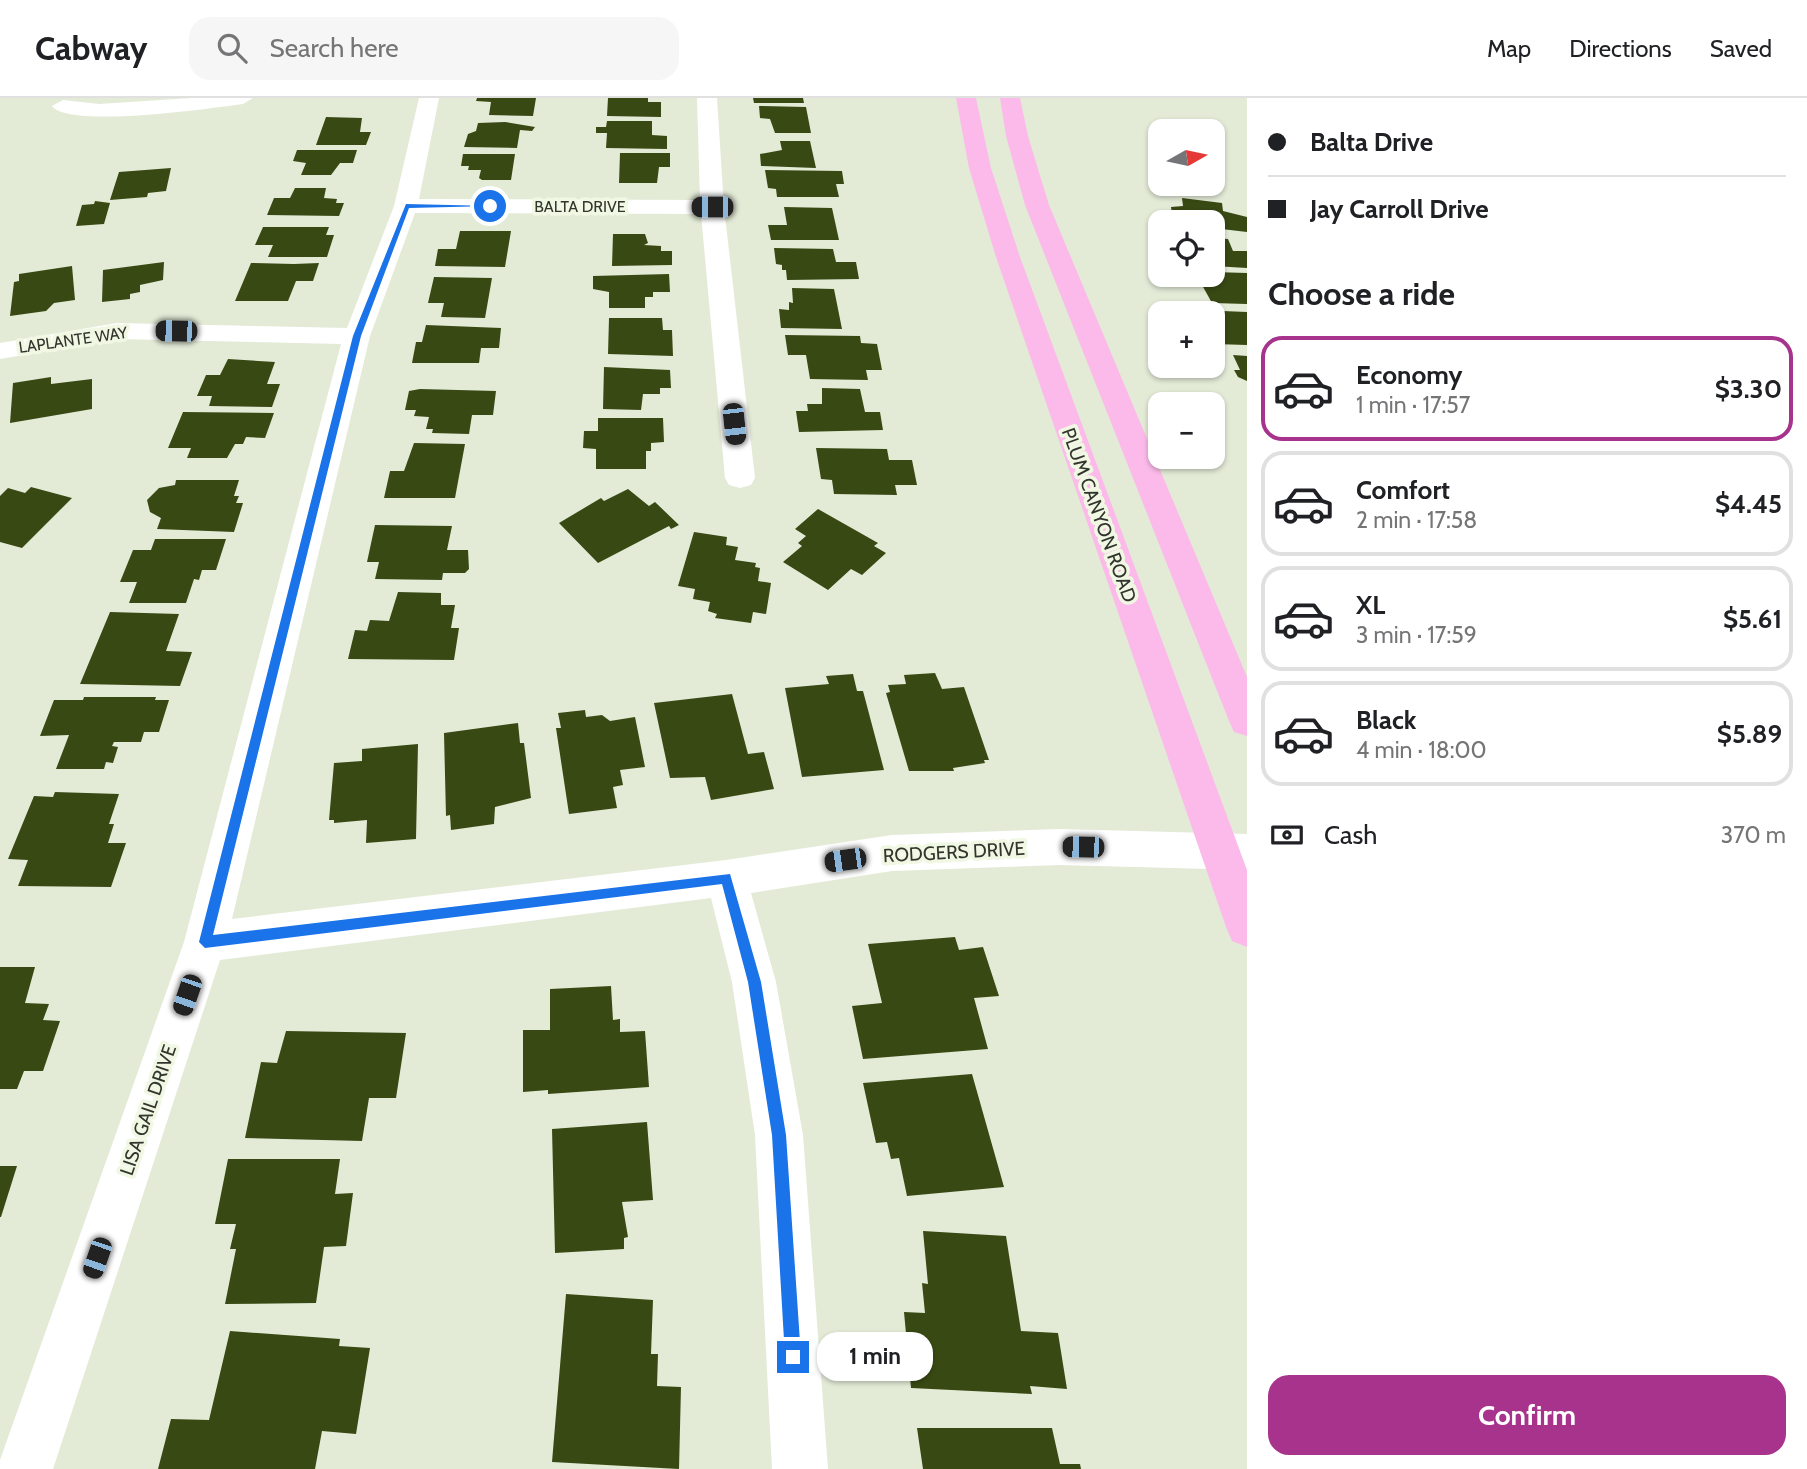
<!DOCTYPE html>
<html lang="en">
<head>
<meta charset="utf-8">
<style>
	body { margin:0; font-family:Cabin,sans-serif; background:#f6f6f6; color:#202124; height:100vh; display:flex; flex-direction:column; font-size:26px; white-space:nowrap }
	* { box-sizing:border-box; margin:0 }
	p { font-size:23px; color:#757577 }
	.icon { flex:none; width:38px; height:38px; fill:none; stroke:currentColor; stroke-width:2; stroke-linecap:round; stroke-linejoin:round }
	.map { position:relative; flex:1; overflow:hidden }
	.sheet { display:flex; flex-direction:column; background:#fff; width:560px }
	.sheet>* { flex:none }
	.guide { display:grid; align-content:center; height:154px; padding:0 21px; background:#fff }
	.needle { width:46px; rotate:81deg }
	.controls { position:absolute; left:1148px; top:21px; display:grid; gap:14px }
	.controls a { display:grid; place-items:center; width:77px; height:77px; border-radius:14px; background:#fff; box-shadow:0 2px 5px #0004; font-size:35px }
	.end { position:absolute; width:32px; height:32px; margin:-16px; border:9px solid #1a73e8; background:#fff; box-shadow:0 0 0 4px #fff }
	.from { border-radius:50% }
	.bubble { position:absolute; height:49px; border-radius:21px; background:#fff; box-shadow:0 2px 5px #0004; font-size:23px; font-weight:700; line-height:49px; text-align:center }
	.car { position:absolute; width:21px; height:42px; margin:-21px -10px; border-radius:9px; box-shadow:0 0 5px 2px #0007; background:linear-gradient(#222 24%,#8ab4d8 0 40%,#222 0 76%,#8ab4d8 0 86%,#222 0) }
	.guide b { display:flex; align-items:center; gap:24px; height:66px; font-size:26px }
	.guide b+b { border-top:2px solid #e0e0e0 }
	.guide i { width:18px; height:18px; background:#202124 }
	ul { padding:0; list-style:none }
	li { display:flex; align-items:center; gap:21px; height:105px; margin:0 14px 10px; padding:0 7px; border:4px solid #e0e0e0; border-radius:21px }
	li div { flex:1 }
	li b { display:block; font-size:26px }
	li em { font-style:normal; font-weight:700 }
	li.active { border-color:#a7338d }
	li>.icon { width:63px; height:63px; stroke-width:1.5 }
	h2 { padding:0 21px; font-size:32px; line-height:84px }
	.pay { display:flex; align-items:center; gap:18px; height:77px; padding:0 21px; font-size:26px }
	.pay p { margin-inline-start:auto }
	.cta { display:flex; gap:14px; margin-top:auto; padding:14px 21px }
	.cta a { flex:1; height:80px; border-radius:21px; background:#a7338d; color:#fff; font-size:28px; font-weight:700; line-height:80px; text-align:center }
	header { display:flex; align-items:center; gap:42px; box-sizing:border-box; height:98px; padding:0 35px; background:#fff; border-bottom:2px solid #e0e0e0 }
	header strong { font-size:33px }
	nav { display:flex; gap:38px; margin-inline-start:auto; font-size:24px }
	.search { width:490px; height:63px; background:#f6f6f6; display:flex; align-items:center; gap:18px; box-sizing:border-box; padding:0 24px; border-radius:21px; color:#757577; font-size:26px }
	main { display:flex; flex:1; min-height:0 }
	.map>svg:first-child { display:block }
	.building { fill:#394913 }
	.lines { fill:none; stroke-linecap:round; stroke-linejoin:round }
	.minor { fill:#fff; fill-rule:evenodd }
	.major { fill:#fbbae9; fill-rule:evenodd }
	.route { fill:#1a73e8 }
	.labels { text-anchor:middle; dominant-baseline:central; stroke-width:7; stroke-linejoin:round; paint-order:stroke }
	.far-street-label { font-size:16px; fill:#32352d; stroke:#f0f8e4 }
	.street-label { font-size:19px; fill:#32352d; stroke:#f0f8e4 }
</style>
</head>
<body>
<header>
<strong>Cabway</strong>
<div class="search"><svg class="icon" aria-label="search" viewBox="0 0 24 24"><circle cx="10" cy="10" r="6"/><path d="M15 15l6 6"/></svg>Search here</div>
<nav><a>Map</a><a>Directions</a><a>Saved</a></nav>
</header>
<main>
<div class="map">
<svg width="1247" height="1371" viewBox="0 0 1247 1371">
	<rect width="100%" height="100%" fill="#e3ebd7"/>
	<g class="building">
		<polygon points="477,0 536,0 533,18 489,17 491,4 476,3"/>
		<polygon points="608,0 648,0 648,4 661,4 661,19 607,18"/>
		<polygon points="753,0 803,0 804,5 754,5"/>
		<polygon points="759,8 806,9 811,35 775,35 770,21 760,20"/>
		<polygon points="326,19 362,20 360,34 371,34 366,47 316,47"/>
		<polygon points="607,23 652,23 652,37 667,38 667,51 606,50 607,35 596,35 596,29 606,29"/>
		<polygon points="505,24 535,29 532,33 520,32 517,50 464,49 468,36 476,33 478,25"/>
		<polygon points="780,43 810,43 816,70 761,68 760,56 782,52"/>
		<polygon points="297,52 357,52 353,65 340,65 331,77 301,77 306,65 293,63"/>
		<polygon points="620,55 670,55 670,69 659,69 657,85 619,85"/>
		<polygon points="463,56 515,56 511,82 482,82 479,80 481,72 468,72 469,68 461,68"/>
		<polygon points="171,70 166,93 148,95 147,99 110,102 119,74"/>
		<polygon points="765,72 842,73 844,86 836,86 839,99 777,99 776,91 768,90"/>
		<polygon points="295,90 326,90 324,100 337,101 336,105 344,105 339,118 267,117 274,100 290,100"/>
		<polygon points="1182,100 1222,105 1223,113 1247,119 1247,134 1213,130 1213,124 1173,123 1171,109 1183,108"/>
		<polygon points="95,103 110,105 104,126 76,128 82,107 94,106"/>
		<polygon points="784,109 832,110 839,142 771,142 768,127 787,127"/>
		<polygon points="263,129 329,129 326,137 334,137 327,159 268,159 273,147 255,147"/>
		<polygon points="460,133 511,133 505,169 435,168 438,151 456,151"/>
		<polygon points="613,136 645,136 648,145 644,147 661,148 661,153 672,153 672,167 612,168"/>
		<polygon points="1213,140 1228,141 1233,153 1247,153 1247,170 1213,168"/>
		<polygon points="774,150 833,151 836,164 856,164 859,181 787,182 786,172 782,172 782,167 776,166"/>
		<polygon points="164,164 163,182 140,187 140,194 130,196 130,201 102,204 103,172"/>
		<polygon points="251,165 294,166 319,165 313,183 296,183 288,203 235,203"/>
		<polygon points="72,168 75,202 54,205 46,213 10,218 14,184 19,183 19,176"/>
		<polygon points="1213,174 1247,175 1247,206 1212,205 1202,187 1187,186 1182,177 1213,177"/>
		<polygon points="669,176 670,194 653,194 653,199 645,199 645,210 609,210 609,194 593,191 593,178"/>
		<polygon points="434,179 492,180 485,220 441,219 444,205 428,205"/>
		<polygon points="792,190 834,191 842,231 781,230 779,211 789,212 789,204 793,205"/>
		<polygon points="1198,212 1247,214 1247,247 1214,246 1213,215 1199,215"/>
		<polygon points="609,220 662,220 663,232 672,232 673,258 608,256"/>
		<polygon points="426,227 501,230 499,250 481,250 479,265 412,265 416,244 422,244"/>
		<polygon points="785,237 860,238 861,245 877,246 882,272 866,272 868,282 810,281 806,257 788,257"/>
		<polygon points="1233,257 1247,258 1247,283 1238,279 1234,272 1240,272"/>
		<polygon points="228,261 275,264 267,286 280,286 272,309 209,308 212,298 197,298 206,277 220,277"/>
		<polygon points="604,269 670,272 671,290 660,290 660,296 643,296 641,312 603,311"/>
		<polygon points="51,279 51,286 92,281 92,311 10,325 13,285"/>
		<polygon points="822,290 860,291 865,314 880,314 883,332 799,334 796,313 808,313 807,306 822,306"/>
		<polygon points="420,291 496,293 493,317 472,317 469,336 432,335 433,331 426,331 429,319 414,318 416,312 405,312 409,293"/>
		<polygon points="183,314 274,315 265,340 246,339 243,346 235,346 227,360 187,360 191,350 168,350"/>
		<polygon points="598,320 663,320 664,344 651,345 651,353 646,353 646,371 596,371 596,351 583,350 584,333 598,333"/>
		<polygon points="414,345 465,346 455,400 384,400 390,373 404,373"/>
		<polygon points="816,350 887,351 889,362 912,362 917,387 895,387 897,397 834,396 832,382 821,381"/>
		<polygon points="176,382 239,382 234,398 239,398 236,405 243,405 234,434 157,431 161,420 150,414 147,402 159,390 175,387"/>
		<polygon points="31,389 72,400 22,450 0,444 0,398 8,390 25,395"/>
		<polygon points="628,391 649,408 655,404 679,427 671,431 669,428 598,465 559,425 601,400 604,403"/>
		<polygon points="818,411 878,445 874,448 886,455 862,477 851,471 828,492 783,464 802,448 798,445 806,438 795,431"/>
		<polygon points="375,427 452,428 447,452 468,452 469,471 465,475 443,475 442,482 375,481 379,464 367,464"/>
		<polygon points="694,434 727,439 726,447 738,449 735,462 756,465 755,469 760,470 758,483 771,485 766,516 753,514 751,525 715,520 717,516 708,513 710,504 693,501 695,491 678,488"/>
		<polygon points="155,441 226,441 216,472 202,472 199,482 194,481 186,505 129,505 137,484 120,484 133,452 151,452"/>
		<polygon points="398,494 441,495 441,507 455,507 451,530 459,530 454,562 348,561 355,532 367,533 370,522 389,523"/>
		<polygon points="110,514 179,516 166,553 192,554 180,588 80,586"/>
		<polygon points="935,575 942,591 964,589 989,662 984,662 985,665 953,670 954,673 909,673 886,595 890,594 888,587 906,586 904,577"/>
		<polygon points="853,576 857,593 863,593 884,672 802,679 785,590 829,586 826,578"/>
		<polygon points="732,596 748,656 764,654 774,691 711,702 705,679 670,680 654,605"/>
		<polygon points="84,599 156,599 155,602 169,602 159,634 144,634 141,644 114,644 112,648 118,649 113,665 106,664 104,671 56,671 69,637 40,638 54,602 83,602"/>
		<polygon points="585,612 586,619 602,617 610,623 635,619 645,669 620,672 623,687 613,689 617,710 569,716 556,630 561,630 558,615"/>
		<polygon points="518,625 520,645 524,645 531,700 495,709 494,726 451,732 450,717 446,718 444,635"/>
		<polygon points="418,646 416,741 366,745 367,722 334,725 334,722 329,722 334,665 362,663 362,651"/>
		<polygon points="55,694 119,696 109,726 114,726 108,745 126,745 111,789 18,788 28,762 8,761 34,698 53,699"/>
		<polygon points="955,839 959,852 983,849 999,898 974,900 988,951 863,961 852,908 882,905 868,846"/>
		<polygon points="0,869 35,869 25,905 49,906 43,922 60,923 43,973 24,973 17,991 0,991"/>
		<polygon points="611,888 613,922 620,921 620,934 645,933 649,989 548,996 548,992 523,994 523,932 550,932 550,891"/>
		<polygon points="286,933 406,935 396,1000 369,1000 362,1043 245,1040 261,964 277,965"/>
		<polygon points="972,976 1004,1089 907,1098 899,1060 891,1061 887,1044 876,1045 863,985"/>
		<polygon points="647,1024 653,1102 622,1104 628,1139 624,1140 624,1151 555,1155 552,1031"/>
		<polygon points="228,1061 340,1061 335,1096 353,1095 346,1148 324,1149 316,1205 225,1206 236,1151 230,1151 236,1126 215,1126"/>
		<polygon points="0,1068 17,1068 1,1119 0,1119"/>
		<polygon points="923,1133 1006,1138 1021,1233 1058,1235 1067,1291 1030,1288 1032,1296 911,1290 904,1214 925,1215 922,1185 928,1186"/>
		<polygon points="566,1196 653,1202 651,1256 658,1256 657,1288 681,1289 679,1371 552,1364"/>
		<polygon points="230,1233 340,1241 339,1248 370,1250 356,1336 322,1333 315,1371 158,1371 171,1321 209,1322"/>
		<polygon points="917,1330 1052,1330 1060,1366 1080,1366 1081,1371 923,1371"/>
	</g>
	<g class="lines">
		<g class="minor">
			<path d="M191,0H253L243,6C213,10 69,31 52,8L63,2L99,6Z"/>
			<polygon points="419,0 439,0 419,101 700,102 697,0 717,0 724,109 755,380 751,387 740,390 729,387 725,380 701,116 415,115 370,238 232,821 726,762 892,737 1060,731 1247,736 1247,772 1060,767 892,773 751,795 776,884 803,1037 828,1371 772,1371 755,1037 732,884 711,800 220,862 53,1371 0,1371 0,1362 184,844 341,246 117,241 0,261 0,245 117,225 347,230 394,108"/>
		</g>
		<g class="major">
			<polygon points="956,0 976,0 991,70 1020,159 1247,772 1247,849 1232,843 1226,829 996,159 969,70"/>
			<polygon points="1000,0 1020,0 1028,38 1049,107 1247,579 1247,638 1234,634 1229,623 1025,107 1006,38"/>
		</g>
	</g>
	<polygon class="route" points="406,106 493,108 409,110 361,238 213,837 730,776 761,884 786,1037 801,1259 793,1267 785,1259 772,1037 748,884 722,786 205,850 199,844 353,238"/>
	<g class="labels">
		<g class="far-street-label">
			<text x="580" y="108">BALTA DRIVE</text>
			<text transform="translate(73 242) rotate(-8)">LAPLANTE WAY</text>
		</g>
		<g class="street-label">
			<text transform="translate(1099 417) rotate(70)">PLUM CANYON ROAD</text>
			<text transform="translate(954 754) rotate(-3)">RODGERS DRIVE</text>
			<text transform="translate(148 1012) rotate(-71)">LISA GAIL DRIVE</text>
		</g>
	</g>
</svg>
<div class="controls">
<a><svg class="needle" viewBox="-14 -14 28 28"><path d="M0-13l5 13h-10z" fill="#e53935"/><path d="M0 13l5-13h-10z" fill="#757577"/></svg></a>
<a><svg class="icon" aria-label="locate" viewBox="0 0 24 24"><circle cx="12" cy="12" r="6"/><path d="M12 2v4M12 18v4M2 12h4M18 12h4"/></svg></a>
<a>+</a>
<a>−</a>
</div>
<i class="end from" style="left:490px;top:108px"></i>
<i class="end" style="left:793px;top:1259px"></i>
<div class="bubble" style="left:817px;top:1234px;width:116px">1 min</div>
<i class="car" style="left:712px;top:109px;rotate:270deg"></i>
<i class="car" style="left:176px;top:233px;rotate:271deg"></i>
<i class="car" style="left:734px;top:326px;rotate:174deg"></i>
<i class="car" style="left:1083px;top:749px;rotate:271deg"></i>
<i class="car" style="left:845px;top:762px;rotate:262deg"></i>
<i class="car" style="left:187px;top:897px;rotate:199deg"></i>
<i class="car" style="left:97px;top:1160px;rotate:199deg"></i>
</div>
<section class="sheet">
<div class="guide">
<b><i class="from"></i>Balta Drive</b>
<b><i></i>Jay Carroll Drive</b>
</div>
<h2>Choose a ride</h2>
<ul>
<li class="active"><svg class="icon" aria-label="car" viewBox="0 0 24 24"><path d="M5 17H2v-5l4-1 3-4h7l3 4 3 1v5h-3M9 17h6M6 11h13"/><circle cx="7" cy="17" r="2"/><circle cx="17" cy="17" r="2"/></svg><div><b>Economy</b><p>1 min · 17:57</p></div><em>$3.30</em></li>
<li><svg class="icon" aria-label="car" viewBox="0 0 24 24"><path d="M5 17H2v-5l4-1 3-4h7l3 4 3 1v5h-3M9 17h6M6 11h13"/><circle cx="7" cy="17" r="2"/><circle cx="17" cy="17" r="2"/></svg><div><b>Comfort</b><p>2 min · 17:58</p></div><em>$4.45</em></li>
<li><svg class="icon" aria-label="car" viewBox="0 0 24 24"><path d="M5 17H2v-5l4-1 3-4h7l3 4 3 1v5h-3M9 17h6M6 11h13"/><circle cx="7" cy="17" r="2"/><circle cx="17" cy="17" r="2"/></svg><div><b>XL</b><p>3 min · 17:59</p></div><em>$5.61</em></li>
<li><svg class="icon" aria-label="car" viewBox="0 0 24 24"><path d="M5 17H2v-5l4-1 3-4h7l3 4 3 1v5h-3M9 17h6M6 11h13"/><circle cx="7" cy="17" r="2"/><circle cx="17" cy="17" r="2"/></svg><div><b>Black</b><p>4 min · 18:00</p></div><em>$5.89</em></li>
</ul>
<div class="pay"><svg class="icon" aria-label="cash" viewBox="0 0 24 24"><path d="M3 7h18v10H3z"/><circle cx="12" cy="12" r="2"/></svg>Cash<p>370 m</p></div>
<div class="cta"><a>Confirm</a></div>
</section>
</main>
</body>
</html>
